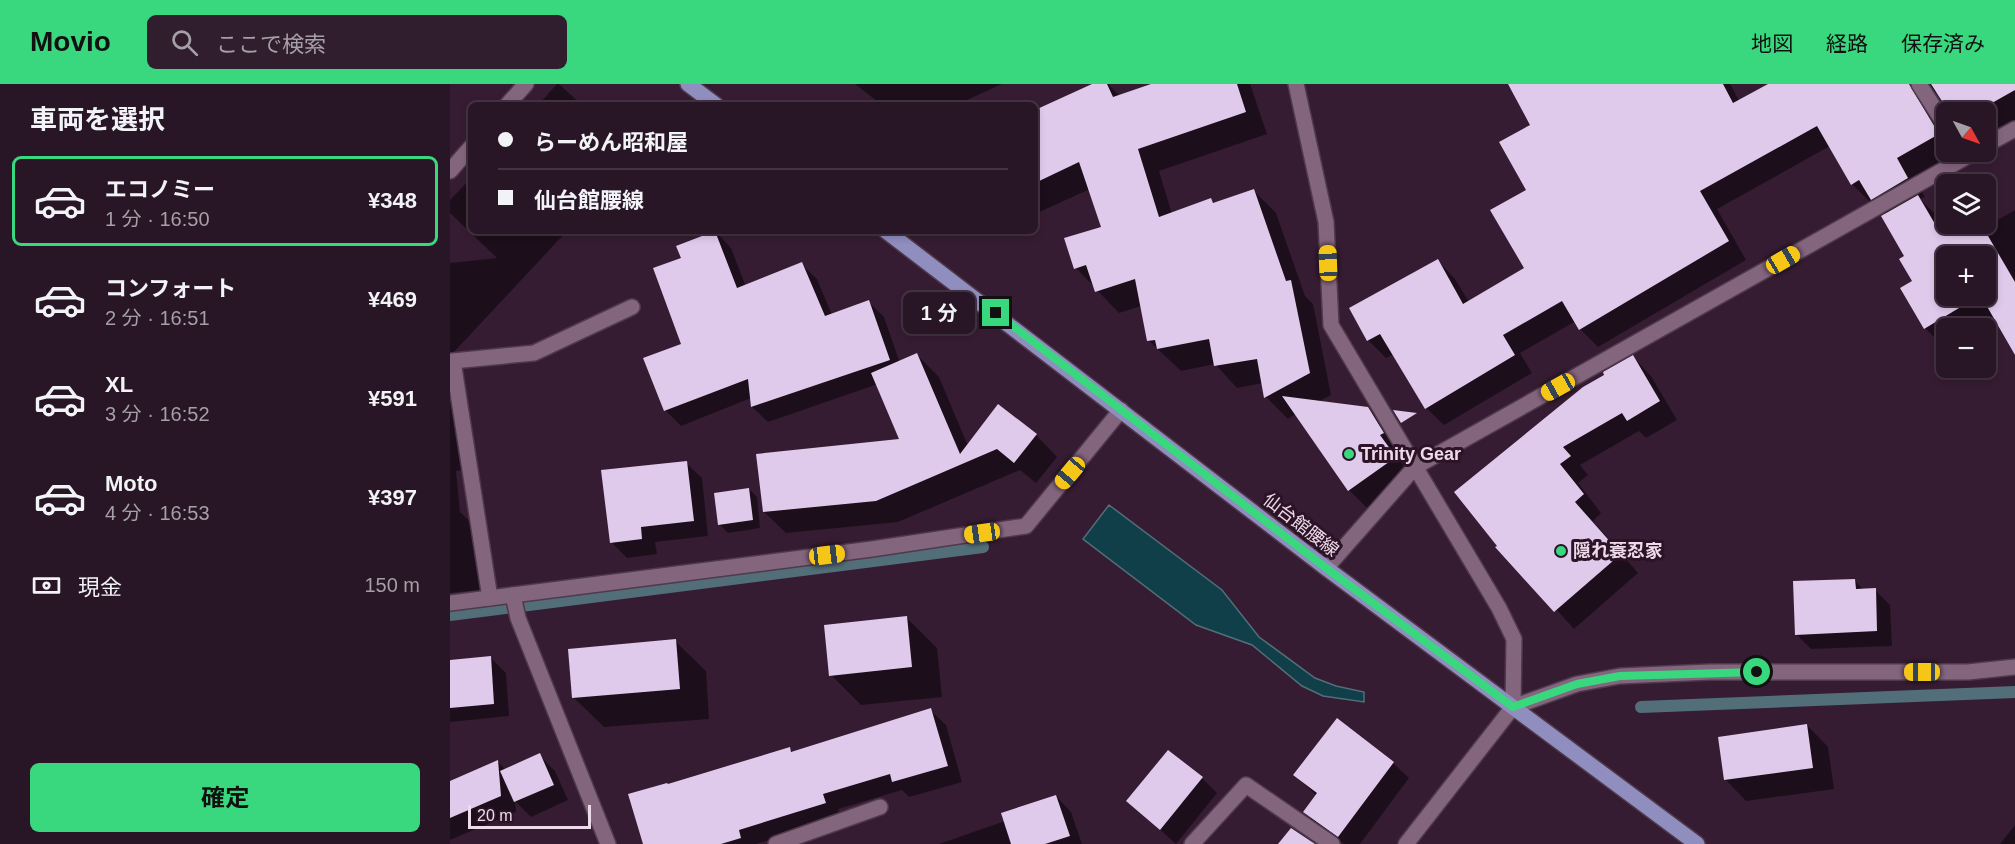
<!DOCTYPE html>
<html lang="ja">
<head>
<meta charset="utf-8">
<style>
	body { margin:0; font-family:Arial,"Noto Sans JP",sans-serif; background:#301e2e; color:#f1f3f6; height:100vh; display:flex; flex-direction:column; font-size:22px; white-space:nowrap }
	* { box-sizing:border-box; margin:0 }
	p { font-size:20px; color:#a59fa7 }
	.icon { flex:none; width:33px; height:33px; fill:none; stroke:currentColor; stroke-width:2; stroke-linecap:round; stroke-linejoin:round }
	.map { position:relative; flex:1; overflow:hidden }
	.side { display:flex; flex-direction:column; background:#281526; width:450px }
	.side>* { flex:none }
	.banner { position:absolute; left:18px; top:18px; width:570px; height:132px; border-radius:9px; box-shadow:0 3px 9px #0003,0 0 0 2px #443443; display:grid; align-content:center; height:132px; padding:0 30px; background:#281526 }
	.needle { width:39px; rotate:130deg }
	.buttons { position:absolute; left:1486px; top:18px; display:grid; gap:12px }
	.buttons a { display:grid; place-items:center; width:60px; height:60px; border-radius:9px; background:#281526; box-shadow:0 3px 9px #0003,0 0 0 2px #443443; font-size:30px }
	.scale { position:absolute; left:18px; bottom:15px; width:123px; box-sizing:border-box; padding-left:6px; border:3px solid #eddbe9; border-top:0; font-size:16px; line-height:21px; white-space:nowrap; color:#eddbe9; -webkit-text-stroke:4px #2c1327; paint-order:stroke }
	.end { position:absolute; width:27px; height:27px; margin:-14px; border:8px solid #39d87f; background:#111; box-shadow:0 0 0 3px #111 }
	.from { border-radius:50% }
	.bubble { position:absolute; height:42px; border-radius:9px; background:#281526; box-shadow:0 3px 9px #0003,0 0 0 2px #443443; font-size:20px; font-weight:700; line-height:42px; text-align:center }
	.car { position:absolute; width:18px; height:36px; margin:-18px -9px; border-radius:8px; box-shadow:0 0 4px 2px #0007; background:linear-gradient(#f5c518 24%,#345 0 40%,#f5c518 0 76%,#345 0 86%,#f5c518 0) }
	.banner b { display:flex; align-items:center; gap:21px; height:57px; font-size:22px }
	.banner b+b { border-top:2px solid #443443 }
	.banner i { width:15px; height:15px; background:#f1f3f6 }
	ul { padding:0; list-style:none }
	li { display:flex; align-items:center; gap:18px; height:90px; margin:0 12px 9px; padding:0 18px; border:3px solid transparent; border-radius:9px }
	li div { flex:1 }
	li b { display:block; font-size:22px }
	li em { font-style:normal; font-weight:700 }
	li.current { border-color:#39d87f }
	li>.icon { width:54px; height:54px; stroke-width:1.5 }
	h2 { padding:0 30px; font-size:27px; line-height:72px }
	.pay { display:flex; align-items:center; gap:15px; height:66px; padding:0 30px; font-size:22px }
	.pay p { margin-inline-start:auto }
	.button { display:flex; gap:12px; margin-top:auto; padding:12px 30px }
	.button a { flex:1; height:69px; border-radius:9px; background:#39d87f; color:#111; font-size:24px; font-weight:700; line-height:69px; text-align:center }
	header { display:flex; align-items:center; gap:36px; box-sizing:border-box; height:84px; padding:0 30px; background:#39d87f; color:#111 }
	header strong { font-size:28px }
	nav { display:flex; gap:33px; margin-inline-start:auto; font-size:21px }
	.search { width:420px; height:54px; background:#301e2e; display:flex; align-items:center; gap:15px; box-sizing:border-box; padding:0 21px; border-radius:9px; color:#a59fa7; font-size:22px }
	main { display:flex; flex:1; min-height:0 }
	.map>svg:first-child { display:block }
	.water { fill:#103f49; stroke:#526e79; stroke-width:1.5 }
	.shadow { fill:#0007; fill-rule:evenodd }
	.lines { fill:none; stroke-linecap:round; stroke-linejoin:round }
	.stream { stroke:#526e79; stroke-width:12 }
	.building { fill:#e0caec }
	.minor-casing { stroke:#4f394b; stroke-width:18 }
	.major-casing { stroke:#4f394b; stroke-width:18 }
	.minor { stroke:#84657e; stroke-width:15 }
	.major { stroke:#908dbf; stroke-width:15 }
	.route { stroke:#39d87f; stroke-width:8 }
	.poi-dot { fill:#39d87f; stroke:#2c1327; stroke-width:2 }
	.labels { text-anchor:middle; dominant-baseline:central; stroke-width:6; stroke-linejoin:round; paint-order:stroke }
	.poi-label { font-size:18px; font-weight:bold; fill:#eddbe9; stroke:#2c1327; text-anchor:start }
	.street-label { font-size:18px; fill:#eddbe9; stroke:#2c1327 }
</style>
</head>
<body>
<header>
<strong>Movio</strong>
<div class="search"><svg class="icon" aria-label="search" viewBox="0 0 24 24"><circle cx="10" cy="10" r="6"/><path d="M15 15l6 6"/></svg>ここで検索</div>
<nav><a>地図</a><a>経路</a><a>保存済み</a></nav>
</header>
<main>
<section class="side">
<h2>車両を選択</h2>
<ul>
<li class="current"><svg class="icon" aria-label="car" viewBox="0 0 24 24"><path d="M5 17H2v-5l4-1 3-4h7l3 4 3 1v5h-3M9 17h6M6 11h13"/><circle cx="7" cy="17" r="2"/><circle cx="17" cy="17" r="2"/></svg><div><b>エコノミー</b><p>1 分 · 16:50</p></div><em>¥348</em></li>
<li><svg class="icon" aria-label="car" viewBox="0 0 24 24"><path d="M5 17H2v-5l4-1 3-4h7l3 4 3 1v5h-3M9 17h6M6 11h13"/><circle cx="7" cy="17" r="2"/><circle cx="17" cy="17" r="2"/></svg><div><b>コンフォート</b><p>2 分 · 16:51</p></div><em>¥469</em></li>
<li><svg class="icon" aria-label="car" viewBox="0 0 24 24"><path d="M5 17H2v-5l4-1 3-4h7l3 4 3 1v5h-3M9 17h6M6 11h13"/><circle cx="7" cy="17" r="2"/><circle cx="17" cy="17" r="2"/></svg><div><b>XL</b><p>3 分 · 16:52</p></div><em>¥591</em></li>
<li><svg class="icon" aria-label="car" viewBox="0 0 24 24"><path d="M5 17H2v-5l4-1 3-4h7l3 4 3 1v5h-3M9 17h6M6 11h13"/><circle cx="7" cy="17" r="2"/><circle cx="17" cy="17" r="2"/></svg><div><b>Moto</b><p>4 分 · 16:53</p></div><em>¥397</em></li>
</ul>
<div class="pay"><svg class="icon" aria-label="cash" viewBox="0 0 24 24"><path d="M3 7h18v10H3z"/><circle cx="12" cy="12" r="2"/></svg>現金<p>150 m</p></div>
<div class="button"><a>確定</a></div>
</section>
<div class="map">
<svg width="1565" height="760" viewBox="0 0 1565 760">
	<rect width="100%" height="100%" fill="#361c32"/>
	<polygon class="water" points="659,421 772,506 809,553 865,594 886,602 914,608 914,618 873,612 852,602 802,561 746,541 633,455"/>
	<g class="shadow">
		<polygon points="107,0 109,0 132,21 88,21"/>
		<polygon points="405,0 552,0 506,21 432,21"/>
		<polygon points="645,0 658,0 670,12 705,0 800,0 817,50 709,87 722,130 761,116 765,120 804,107 826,129 855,212 863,220 881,311 868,318 918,325 940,346 954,371 950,373 966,395 920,427 899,406 846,330 838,335 816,313 813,299 787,304 765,280 731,287 698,256 691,222 669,229 626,184 653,144 640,105 585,130 585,28"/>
		<path d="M1059,0H1280L1290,18L1321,0H1565V49L1536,64V28H1500L1487,8L1481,10L1478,24L1497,54V68H1506L1463,93L1475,113L1470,115L1489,134L1496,145L1506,140H1534L1537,142L1565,126V254L1546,235L1530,244H1497L1496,265L1475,244L1456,172L1437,130L1423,116L1420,118L1402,100L1380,62L1267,125L1296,176L1148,263L1130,245L1126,237L1070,269L1082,289L994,341L976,324L944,270L936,274L918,256L988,177L1005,195L1019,218L1076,185L1082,42ZM1497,172H1536V212H1497Z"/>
		<polygon points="21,94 21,147 117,147 4,268 7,270 23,385 6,387 10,428 31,448 38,505 0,509 0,179 47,174 0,129 0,116"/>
		<polygon points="266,148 281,164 296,203 351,180 367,195 382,231 419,218 434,233 450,279 467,271 489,293 518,362 586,351 607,373 586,399 570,386 448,438 336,449 314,428 451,356 428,300 318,338 302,323 301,314 231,342 215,326 233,261 233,175 228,162"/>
		<polygon points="1183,273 1201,292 1227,336 1196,354 1189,347 1130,381 1138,391 1128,399 1151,429 1143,437 1188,489 1124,545 1049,462 1006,408"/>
		<polygon points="236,379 252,394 258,452 205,458 207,470 177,474 161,458"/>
		<polygon points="299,405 307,413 310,444 278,449 270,441 266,410"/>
		<polygon points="1404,496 1414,506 1425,506 1440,521 1442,562 1361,565 1346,550"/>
		<polygon points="456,533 487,564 492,613 411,621 381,591"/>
		<polygon points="225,557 256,587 259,635 154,643 123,613"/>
		<polygon points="40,573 56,589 59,632 0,638 0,578"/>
		<polygon points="480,626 496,641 512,698 459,713 452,706 388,725 391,734 306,760 195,760 218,702 339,665 343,668"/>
		<polygon points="1357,641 1378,663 1384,705 1296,717 1275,695"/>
		<polygon points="89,671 105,687 118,716 81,733 65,717 66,728 0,756 0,698 48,678 56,686"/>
		<polygon points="943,679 959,694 910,760 894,760 870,743 855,728 867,712 845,691"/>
		<polygon points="752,694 767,709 726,760 678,717"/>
		<polygon points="606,712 621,728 632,760 489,760 555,737"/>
		<polygon points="1565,741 1565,760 1550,760"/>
	</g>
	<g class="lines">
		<g class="stream">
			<polyline points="0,531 533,463"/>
			<polyline points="1191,623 1565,608"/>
		</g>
	</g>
	<g class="building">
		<polygon points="642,0 657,0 663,13 701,0 787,0 796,28 688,65 709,133 761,114 763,119 804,105 836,197 841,196 860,289 814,314 807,275 764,282 759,255 707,265 705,256 697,257 685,195 645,208 636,181 624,185 614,154 651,143 629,78 585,99 585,26"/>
		<polygon points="1058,0 1273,0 1283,19 1318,0 1459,0 1489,50 1447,74 1458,94 1421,116 1409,96 1401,101 1367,42 1250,107 1279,157 1129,246 1112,217 1053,251 1065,271 975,325 930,250 917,257 899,224 988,175 1013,220 1074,184 1040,126 1076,106 1049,58 1080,41"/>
		<polygon points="1481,0 1565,0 1565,6 1526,28 1499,28"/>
		<polygon points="1468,111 1485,140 1531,140 1565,198 1565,271 1531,212 1536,212 1536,172 1497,172 1497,212 1529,212 1474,245 1450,204 1462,197 1449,175 1454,172 1431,132"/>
		<polygon points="265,147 287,204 352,178 375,232 419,216 440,276 301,323 298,295 214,327 193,274 231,260 203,184 231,174 226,162"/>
		<polygon points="467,269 510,370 548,320 587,350 564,379 547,365 426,417 313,428 306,370 449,355 421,289"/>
		<polygon points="1183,271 1210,317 1177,337 1172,329 1113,363 1121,372 1110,380 1134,410 1125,418 1171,470 1104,528 1045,463 1047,462 1004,408 1133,303 1154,291 1153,288"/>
		<polygon points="832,312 918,323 934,349 930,351 946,373 898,407"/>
		<polygon points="943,326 967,329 951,339"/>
		<polygon points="237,377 244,437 191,443 192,455 160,459 151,386"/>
		<polygon points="299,404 303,436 268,441 264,409"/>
		<polygon points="1405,495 1406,505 1426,504 1427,547 1345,551 1343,497"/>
		<polygon points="457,532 462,583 379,592 374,541"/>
		<polygon points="226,555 230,605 122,614 118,565"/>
		<polygon points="41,572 44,620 0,624 0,576"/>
		<polygon points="481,624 498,682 442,698 440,690 373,710 376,719 289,746 291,754 271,760 193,760 178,710 217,699 218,700 340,663 341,668"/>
		<polygon points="887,634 944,678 888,753 853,728 867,709 843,691"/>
		<polygon points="1357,640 1363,684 1274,696 1268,653"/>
		<polygon points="718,666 753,693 710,746 676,717"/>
		<polygon points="90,669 104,701 64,718 50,687"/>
		<polygon points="48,676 51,712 0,734 0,697"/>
		<polygon points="606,711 620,752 595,760 561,760 551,729"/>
		<polygon points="841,744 865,760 828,760"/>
	</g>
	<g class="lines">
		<defs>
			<g id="minor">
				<polyline points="846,0 876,138 881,241 1049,524 1064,555 1063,623"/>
				<polyline points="1469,0 1497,44"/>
				<polyline points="57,21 76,0"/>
				<polyline points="1536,61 1565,45"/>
				<polyline points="0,87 21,63"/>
				<polyline points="876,484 965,383 1525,68"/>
				<polyline points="63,511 68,534 158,760"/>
				<polyline points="40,514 3,277 84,269 182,223"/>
				<polyline points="0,519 422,465 576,442 671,326"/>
				<polyline points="326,760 430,723"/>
				<polyline points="742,760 796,701 882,760"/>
				<polyline points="956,760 1063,623 1127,600 1170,592 1260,588 1518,588 1565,583"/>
			</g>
			<g id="major">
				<polyline points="238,0 266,21"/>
				<polyline points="436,147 876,484 1247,760"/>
			</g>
		</defs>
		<use href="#minor" class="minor-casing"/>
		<use href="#major" class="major-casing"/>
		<use href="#minor" class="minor"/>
		<use href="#major" class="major"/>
	</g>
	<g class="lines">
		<polyline class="route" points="546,229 876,484 1063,623 1127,600 1170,592 1307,588"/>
	</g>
	<g class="poi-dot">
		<circle cx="899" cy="370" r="6"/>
		<circle cx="1111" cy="467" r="6"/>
	</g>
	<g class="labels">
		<g class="poi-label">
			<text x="911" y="370">Trinity Gear</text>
			<text x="1123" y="467">隠れ蓑忍家</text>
		</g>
		<g class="street-label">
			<text transform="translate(851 441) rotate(38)">仙台館腰線</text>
		</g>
	</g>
</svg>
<div class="buttons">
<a><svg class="needle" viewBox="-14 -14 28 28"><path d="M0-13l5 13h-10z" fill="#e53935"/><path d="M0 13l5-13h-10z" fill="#a59fa7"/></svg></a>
<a><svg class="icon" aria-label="layers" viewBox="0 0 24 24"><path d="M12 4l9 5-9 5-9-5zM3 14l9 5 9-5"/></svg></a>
<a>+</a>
<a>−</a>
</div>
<div class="scale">20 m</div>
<i class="end from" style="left:1307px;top:588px"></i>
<i class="end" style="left:546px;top:229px"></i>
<div class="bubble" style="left:453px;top:208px;width:72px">1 分</div>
<i class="car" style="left:1333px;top:176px;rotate:60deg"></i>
<i class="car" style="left:878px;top:179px;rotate:358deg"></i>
<i class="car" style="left:1108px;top:303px;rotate:241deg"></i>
<i class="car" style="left:620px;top:389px;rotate:220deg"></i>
<i class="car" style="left:532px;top:449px;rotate:262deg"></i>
<i class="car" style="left:377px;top:471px;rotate:83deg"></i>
<i class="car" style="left:1472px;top:588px;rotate:270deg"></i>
<div class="banner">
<b><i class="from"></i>らーめん昭和屋</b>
<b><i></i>仙台館腰線</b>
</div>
</div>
</main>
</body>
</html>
